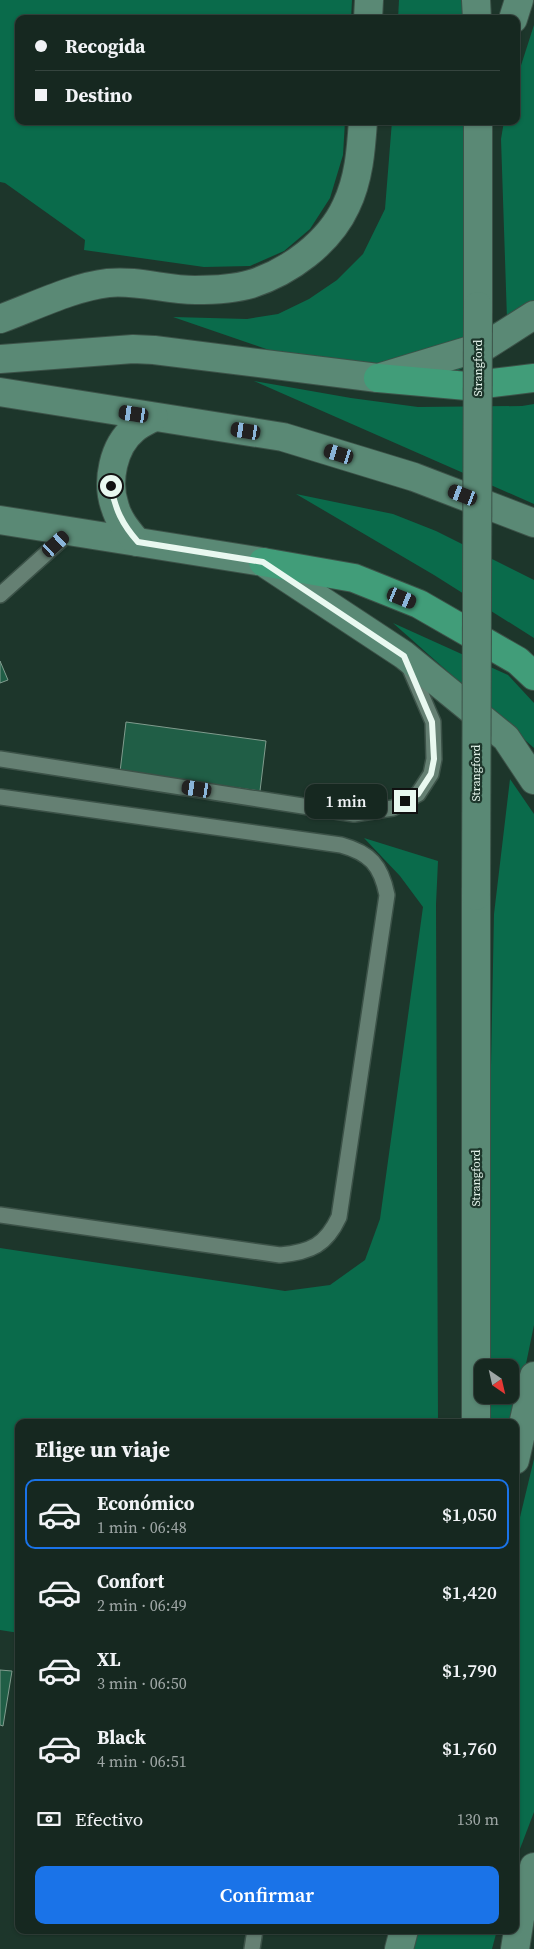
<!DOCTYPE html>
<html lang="es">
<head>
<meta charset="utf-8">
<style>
	body { margin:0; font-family:"Source Serif 4",serif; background:#23342d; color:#f1f3f6; height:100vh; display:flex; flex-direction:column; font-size:19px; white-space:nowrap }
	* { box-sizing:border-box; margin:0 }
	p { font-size:16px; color:#9ea6a5 }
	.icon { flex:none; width:28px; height:28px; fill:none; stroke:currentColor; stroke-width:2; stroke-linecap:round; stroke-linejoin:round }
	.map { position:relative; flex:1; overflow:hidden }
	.panel { position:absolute; left:15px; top:1419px; width:504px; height:515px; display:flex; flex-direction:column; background:#162820; border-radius:10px; box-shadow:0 1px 4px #0004,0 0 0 1px #35443e }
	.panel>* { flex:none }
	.hud { position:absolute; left:15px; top:15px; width:505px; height:110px; border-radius:10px; box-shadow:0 1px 4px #0004,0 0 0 1px #35443e; display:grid; align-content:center; height:110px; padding:0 20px; background:#162820 }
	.needle { width:32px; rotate:146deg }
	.controls { position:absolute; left:474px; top:1359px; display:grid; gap:10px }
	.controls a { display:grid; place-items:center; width:45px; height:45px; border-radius:10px; background:#162820; box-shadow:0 1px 4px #0004,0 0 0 1px #35443e; font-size:25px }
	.end { position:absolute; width:22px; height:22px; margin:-11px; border:6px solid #e9f8f0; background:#111; box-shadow:0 0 0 2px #111 }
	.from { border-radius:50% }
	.bubble { position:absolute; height:35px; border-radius:10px; background:#162820; box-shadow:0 1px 4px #0004,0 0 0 1px #35443e; font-size:16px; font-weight:600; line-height:35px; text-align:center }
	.car { position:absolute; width:15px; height:30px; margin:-15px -8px; border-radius:6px; box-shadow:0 0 4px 1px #0007; background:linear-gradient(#222 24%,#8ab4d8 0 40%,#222 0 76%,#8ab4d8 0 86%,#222 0) }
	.hud b { display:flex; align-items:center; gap:18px; height:48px; font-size:19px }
	.hud b+b { border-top:1px solid #35443e }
	.hud i { width:12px; height:12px; background:#f1f3f6 }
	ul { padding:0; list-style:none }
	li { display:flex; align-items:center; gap:15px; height:70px; margin:0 10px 8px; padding:0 10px; border:2px solid transparent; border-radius:10px }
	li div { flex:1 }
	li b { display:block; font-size:19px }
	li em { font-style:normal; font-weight:600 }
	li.selected { border-color:#1a73e8 }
	li>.icon { width:45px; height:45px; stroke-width:1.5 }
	h2 { padding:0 20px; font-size:22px; line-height:60px }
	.pay { display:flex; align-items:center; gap:12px; height:55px; padding:0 20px; font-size:19px }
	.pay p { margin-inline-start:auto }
	.action { display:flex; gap:10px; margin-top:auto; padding:10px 20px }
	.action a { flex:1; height:58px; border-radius:10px; background:#1a73e8; color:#fff; font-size:20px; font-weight:600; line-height:58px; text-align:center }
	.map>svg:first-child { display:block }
	.green { fill:#0a6b4b }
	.building { fill:#205e46; stroke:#809c8e }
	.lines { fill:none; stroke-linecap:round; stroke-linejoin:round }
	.lane-casing { stroke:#3c5248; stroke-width:18 }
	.secondary-casing { stroke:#3c5248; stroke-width:30 }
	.highway-casing { stroke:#3c5248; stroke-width:30 }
	.lane { stroke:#658073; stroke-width:15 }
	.secondary { stroke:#5a8975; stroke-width:28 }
	.highway { stroke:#419d79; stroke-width:28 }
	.secondary-bridge-casing { stroke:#3c5248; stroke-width:30; stroke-linecap:butt }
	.secondary-bridge { stroke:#5a8975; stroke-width:28 }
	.route { stroke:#e9f8f0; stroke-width:6 }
	.labels { text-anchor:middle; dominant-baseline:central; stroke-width:4.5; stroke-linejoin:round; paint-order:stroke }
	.street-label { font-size:12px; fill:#e9f8f0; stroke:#1d362b }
</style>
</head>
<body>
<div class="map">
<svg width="534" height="1949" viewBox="0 0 534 1949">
	<rect width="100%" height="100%" fill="#1d362b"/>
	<g class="green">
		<polygon points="0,0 352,0 351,19 19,19 19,121 345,121 343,155 330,198 310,229 284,251 250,266 204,267 84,250 85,240 5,183 0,182"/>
		<polygon points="399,0 466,0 466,19 398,19"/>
		<polygon points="534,25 534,325 511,343 455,372 377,368 269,350 173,317 247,319 278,314 309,299 337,280 363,254 385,209 392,121 465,121 464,331 507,319 501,139 504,121 516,121 516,81"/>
		<polygon points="254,381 351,398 418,407 522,406 534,404 534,504"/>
		<polygon points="296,494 393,514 436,531 534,580 534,638 434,575"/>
		<polygon points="393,623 508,675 534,703 534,748"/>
		<polygon points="510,779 534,814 534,1325 514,1422 484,1422 485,1395 510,1395 510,1368 485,1367 494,914"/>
		<polygon points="364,838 438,861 436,904 438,1422 19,1422 19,1633 0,1630 0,1248 285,1291 330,1285 365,1260 380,1219 423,907 400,876"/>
		<polygon points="534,1459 534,1812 515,1862 515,1538"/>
		<polygon points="418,1930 497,1930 492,1949 413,1949"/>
	</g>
	<g class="building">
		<polygon points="0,661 8,680 0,683"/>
		<polygon points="126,722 266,741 260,791 120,772"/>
		<polygon points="0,1670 12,1671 3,1726 0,1725"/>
	</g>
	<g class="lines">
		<defs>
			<g id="lane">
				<polyline points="0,595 70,532"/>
				<polyline points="0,759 354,814 393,808 418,794 431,774 434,759 433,722 408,664"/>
				<path d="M0,797L341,845C370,853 381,865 387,895L339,1217C326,1245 311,1252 280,1255L0,1215"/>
				<polyline points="252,1949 255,1930"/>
			</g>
			<g id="secondary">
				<polyline points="476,0 477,19"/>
				<polyline points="368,19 369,0"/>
				<polyline points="513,19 519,0"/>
				<polyline points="478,121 478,306"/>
				<path d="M0,319C33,307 73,287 108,283C138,280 166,290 195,290C213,290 234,289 251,284C289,272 329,243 346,206C359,179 361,150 363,121"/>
				<polyline points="0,359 133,349 154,350 378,378 487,345 534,315"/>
				<polyline points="0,392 283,437 414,477 534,523"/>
				<polyline points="0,520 263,562 404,655 506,738 534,780"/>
				<path d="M137,542C128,531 119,521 115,507C106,482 113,446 134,429C140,424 147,421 154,417"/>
				<polyline points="476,896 476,1422"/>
				<polyline points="515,1460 534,1376"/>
				<polyline points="399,1949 404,1930"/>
				<polyline points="515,1949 520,1918 534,1867"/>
			</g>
			<g id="highway">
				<polyline points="378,378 467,386 534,378"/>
				<polyline points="263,562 354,578 419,604 518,661 534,676"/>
			</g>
		</defs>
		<use href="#lane" class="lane-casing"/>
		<use href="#secondary" class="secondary-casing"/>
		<use href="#highway" class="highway-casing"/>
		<use href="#lane" class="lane"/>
		<use href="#secondary" class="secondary"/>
		<use href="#highway" class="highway"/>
		<defs>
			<polyline id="secondary-bridge" points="476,896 478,306"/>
		</defs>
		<use href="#secondary-bridge" class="secondary-bridge-casing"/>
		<use href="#secondary-bridge" class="secondary-bridge"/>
	</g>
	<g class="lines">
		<path class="route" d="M111,486C115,509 122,524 138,542L263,562L404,656L432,722L434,759L431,774L418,794L405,801"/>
	</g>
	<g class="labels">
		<g class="street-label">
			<text transform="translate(478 368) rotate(-90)">Strangford</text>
			<text transform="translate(476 773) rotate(-90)">Strangford</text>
			<text transform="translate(476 1178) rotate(-90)">Strangford</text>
		</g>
	</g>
</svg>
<div class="controls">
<a><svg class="needle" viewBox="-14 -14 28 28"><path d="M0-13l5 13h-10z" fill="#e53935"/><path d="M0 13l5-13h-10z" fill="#9ea6a5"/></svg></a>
</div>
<i class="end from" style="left:111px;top:486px"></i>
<i class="end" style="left:405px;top:801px"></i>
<div class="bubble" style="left:305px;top:784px;width:82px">1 min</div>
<i class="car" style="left:134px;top:414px;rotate:279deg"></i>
<i class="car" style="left:246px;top:431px;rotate:279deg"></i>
<i class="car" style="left:339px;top:454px;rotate:287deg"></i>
<i class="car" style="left:463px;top:495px;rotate:291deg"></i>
<i class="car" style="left:56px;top:544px;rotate:48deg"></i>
<i class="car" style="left:402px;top:598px;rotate:112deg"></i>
<i class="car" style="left:197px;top:789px;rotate:279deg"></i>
<div class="hud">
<b><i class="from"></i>Recogida</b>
<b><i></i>Destino</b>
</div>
<section class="panel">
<h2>Elige un viaje</h2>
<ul>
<li class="selected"><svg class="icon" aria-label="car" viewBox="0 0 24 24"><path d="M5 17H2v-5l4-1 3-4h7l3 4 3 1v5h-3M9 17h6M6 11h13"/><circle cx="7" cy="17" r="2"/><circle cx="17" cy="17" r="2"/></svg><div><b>Económico</b><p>1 min · 06:48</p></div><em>$1,050</em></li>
<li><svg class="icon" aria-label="car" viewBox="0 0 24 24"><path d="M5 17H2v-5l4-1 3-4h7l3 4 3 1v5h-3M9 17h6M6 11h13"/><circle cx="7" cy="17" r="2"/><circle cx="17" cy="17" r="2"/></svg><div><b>Confort</b><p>2 min · 06:49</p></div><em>$1,420</em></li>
<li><svg class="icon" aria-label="car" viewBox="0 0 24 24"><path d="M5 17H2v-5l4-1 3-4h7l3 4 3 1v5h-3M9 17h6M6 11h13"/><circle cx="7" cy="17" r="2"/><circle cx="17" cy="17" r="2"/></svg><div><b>XL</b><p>3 min · 06:50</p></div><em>$1,790</em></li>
<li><svg class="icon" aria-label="car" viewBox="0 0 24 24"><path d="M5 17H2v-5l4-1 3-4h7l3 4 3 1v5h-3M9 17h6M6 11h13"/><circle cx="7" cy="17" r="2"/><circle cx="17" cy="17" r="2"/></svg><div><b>Black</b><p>4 min · 06:51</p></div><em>$1,760</em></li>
</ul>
<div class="pay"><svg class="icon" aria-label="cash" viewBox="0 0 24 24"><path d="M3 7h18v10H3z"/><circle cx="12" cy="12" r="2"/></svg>Efectivo<p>130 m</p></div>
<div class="action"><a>Confirmar</a></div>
</section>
</div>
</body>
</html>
